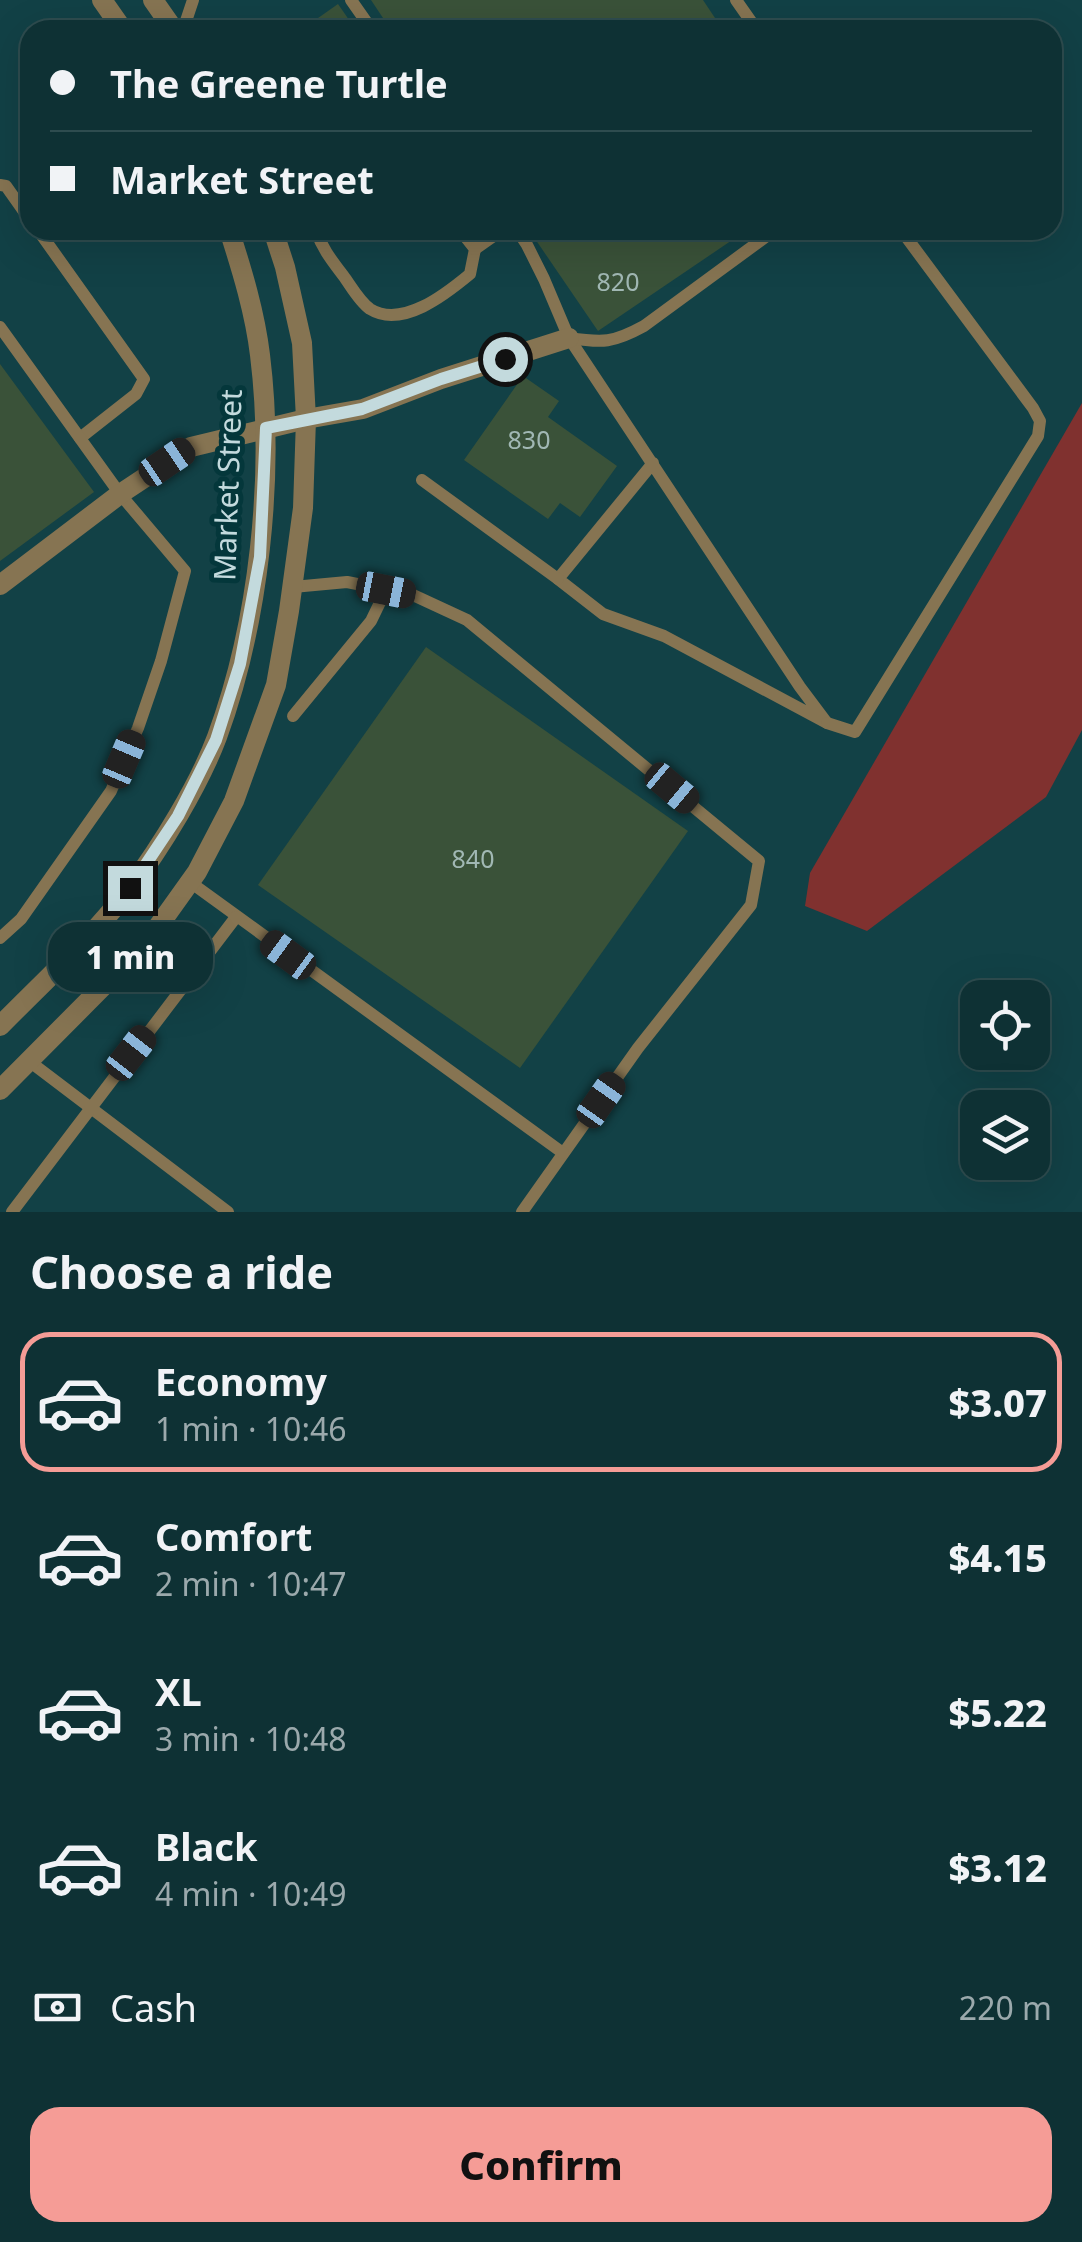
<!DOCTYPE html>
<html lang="en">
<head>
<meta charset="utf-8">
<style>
	body { margin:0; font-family:"Noto Sans",sans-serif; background:#17393c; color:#f1f3f6; height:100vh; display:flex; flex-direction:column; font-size:38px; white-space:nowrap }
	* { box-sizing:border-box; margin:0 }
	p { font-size:32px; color:#9ba9ac }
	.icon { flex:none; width:55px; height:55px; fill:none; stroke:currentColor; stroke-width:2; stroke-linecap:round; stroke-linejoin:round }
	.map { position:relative; height:1212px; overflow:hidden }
	.drawer { display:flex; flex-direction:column; background:#0e3134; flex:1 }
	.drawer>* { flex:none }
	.top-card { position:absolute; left:20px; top:20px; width:1042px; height:220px; border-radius:30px; box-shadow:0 10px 40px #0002,0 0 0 2px #2e4c4f; display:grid; align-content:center; height:220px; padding:0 30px; background:#0e3134 }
	.buttons { position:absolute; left:960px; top:980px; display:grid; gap:20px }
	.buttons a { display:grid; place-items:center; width:90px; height:90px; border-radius:20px; background:#0e3134; box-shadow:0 10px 40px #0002,0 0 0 2px #2e4c4f; font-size:50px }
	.end { position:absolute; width:45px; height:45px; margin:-22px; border:12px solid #c3dadd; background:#111; box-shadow:0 0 0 5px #111 }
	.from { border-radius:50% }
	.bubble { position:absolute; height:70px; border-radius:30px; background:#0e3134; box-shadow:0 10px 40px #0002,0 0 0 2px #2e4c4f; font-size:32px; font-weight:800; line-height:70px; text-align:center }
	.car { position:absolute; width:30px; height:60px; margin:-30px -15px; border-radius:12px; box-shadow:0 0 8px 2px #0007; background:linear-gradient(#222 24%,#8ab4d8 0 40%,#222 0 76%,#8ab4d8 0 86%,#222 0) }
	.top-card b { display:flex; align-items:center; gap:35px; height:95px; font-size:38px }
	.top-card b+b { border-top:2px solid #2e4c4f }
	.top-card i { width:25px; height:25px; background:#f1f3f6 }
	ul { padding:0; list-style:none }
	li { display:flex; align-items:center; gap:30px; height:140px; margin:0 20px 15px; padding:0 10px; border:5px solid transparent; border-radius:30px }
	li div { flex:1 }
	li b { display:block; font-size:38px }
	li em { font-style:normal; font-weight:800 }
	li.on { border-color:#f59c96 }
	li>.icon { width:90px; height:90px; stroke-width:1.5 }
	h2 { padding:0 30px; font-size:45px; line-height:120px }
	.pay { display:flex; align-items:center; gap:25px; height:110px; padding:0 30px; font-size:38px }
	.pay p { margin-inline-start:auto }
	.cta { display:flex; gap:20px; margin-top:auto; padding:20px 30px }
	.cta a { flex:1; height:115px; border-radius:30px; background:#f59c96; color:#111; font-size:40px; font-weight:800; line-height:115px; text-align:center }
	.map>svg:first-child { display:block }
	.green { fill:#80312f }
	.building { fill:#3a5239 }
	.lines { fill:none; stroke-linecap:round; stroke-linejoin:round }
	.service { stroke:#867452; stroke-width:12 }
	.minor { stroke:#867452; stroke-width:20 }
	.tertiary { stroke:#867452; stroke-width:20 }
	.route { stroke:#c3dadd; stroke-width:12 }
	.labels { text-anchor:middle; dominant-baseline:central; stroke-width:10; stroke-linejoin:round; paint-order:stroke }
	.number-label { font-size:25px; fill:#a1b8b4 }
	.street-label { font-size:30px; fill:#c3dadd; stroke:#04373b }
</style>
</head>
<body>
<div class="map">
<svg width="1082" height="1212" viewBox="0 0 1082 1212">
	<rect width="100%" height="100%" fill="#124146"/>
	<polygon class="green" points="1082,403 1082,730 1046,797 867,931 805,906 810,873"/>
	<g class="building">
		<polygon points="371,0 703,0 723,30 391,30"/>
		<polygon points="338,4 356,30 301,30"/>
		<polygon points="529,230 747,230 598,331"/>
		<polygon points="0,364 94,492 0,561"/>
		<polygon points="523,376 559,401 548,417 617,466 580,517 560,503 548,519 464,460"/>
		<polygon points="426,647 688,831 520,1068 258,885"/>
	</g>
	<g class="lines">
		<g class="service">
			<polyline points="351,0 372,30"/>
			<polyline points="736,0 757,30"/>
			<polyline points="183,30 193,0"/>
			<polyline points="0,185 6,186 30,220"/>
			<polyline points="38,230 144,379 136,394 80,438"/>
			<path d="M316,230C322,249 333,262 345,278C352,288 360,302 370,309C402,329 446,294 470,274L475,249L460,230"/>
			<polyline points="517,230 527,245 544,279 569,338 800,687 827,723 664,636 603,614 558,579 653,463"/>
			<polyline points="475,249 502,230"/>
			<polyline points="0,327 120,494 185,571 161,661 138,728 111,791 21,919 0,938"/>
			<path d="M569,338C603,343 613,343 644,326L775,230"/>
			<polyline points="422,480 558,579"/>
			<polyline points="293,587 347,582 413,595 467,620 759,861 751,905 638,1048 522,1212"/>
			<polyline points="293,716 371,621 386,590"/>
			<polyline points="827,723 855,732 1038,436 1040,421 1033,408 901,230"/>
			<polyline points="190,882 563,1153"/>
			<polyline points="29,1061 228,1212"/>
			<polyline points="12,1212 236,917"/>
		</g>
		<polyline class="minor" points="0,585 120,494 191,447 306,419 363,409 441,379 569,338"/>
		<g class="tertiary">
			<polyline points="102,0 123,30"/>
			<polyline points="153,0 174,30"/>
			<path d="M0,1026C44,981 92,938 130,888C161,847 199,785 217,737C259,623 275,476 260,355C255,313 242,270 229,230"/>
			<polyline points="0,1090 147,942 197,872 234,801 276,685 289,611 303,508 306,419 302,343 285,267 273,230"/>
		</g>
	</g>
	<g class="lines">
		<polyline class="route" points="130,888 178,816 216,740 240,664 260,557 266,428 362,409 441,379 505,359"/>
	</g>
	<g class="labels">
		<g class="number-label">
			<text x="618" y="281">820</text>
			<text x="529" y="439">830</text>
			<text x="473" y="858">840</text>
		</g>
		<g class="street-label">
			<text transform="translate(227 485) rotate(-88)">Market Street</text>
		</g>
	</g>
</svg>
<div class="buttons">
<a><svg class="icon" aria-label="locate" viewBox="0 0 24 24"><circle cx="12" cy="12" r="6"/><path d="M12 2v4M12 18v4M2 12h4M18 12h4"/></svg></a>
<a><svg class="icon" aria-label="layers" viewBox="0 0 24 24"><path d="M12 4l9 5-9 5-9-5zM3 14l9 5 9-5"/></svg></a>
</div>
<i class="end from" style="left:505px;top:359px"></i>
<i class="end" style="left:130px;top:888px"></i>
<div class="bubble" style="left:48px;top:922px;width:165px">1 min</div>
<i class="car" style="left:167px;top:462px;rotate:56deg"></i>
<i class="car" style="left:386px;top:590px;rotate:101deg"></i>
<i class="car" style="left:124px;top:759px;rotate:23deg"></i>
<i class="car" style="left:672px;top:788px;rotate:130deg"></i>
<i class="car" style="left:288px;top:955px;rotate:306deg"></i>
<i class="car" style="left:131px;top:1053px;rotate:38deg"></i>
<i class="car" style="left:601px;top:1100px;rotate:35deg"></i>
<div class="top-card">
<b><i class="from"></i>The Greene Turtle</b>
<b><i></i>Market Street</b>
</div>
</div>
<section class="drawer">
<h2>Choose a ride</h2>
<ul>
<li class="on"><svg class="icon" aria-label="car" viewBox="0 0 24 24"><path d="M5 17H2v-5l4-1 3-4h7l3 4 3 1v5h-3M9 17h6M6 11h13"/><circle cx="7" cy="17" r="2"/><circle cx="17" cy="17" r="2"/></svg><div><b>Economy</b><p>1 min · 10:46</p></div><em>$3.07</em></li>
<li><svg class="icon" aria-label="car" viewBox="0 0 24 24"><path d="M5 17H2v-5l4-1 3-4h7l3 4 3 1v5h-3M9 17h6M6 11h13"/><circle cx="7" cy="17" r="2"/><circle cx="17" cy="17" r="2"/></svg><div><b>Comfort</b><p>2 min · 10:47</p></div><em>$4.15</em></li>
<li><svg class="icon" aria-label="car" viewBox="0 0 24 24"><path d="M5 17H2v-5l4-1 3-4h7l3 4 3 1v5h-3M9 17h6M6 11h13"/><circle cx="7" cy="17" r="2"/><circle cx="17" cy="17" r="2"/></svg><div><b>XL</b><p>3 min · 10:48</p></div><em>$5.22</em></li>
<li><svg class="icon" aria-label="car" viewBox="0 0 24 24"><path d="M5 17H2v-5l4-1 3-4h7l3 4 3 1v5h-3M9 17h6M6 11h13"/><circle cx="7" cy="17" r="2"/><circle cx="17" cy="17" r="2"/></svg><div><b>Black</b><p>4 min · 10:49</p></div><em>$3.12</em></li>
</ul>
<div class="pay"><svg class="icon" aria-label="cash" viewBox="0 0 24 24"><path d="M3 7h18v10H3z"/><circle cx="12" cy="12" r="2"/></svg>Cash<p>220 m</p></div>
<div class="cta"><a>Confirm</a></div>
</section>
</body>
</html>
